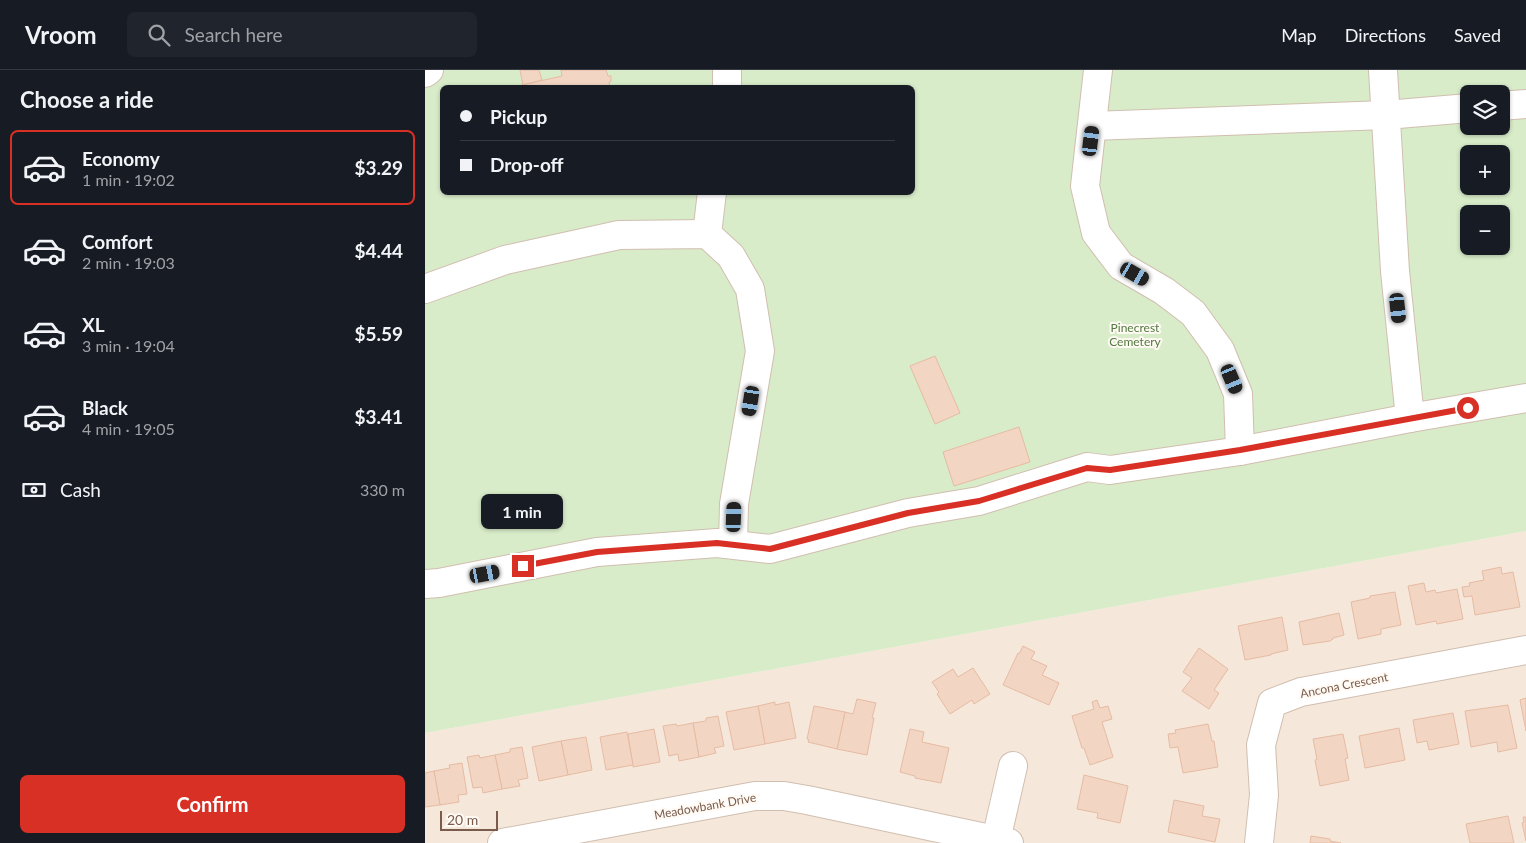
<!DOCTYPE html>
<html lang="en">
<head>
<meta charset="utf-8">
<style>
	body { margin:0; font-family:Lato,sans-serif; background:#20242c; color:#f1f3f6; height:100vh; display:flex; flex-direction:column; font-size:19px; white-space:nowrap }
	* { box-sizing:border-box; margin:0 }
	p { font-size:16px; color:#9ea1a6 }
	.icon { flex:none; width:28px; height:28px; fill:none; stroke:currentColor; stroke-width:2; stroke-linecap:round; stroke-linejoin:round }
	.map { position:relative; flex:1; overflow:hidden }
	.sheet { display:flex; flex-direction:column; background:#171b24; width:425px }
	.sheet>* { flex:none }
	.top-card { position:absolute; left:15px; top:15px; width:475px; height:110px; border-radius:8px; box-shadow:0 1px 4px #0004; display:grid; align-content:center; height:110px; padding:0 20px; background:#171b24 }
	.buttons { position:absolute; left:1035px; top:15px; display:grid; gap:10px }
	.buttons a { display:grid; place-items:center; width:50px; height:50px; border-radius:8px; background:#171b24; box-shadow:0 1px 4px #0004; font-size:25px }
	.scale { position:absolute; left:15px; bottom:12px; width:58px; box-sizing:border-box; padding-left:5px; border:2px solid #7a5c4d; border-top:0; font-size:14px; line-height:18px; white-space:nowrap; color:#7a5c4d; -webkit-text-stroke:4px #fffaf3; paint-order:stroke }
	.end { position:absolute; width:22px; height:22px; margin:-11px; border:6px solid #d93025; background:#fff; box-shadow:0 0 0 2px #fff }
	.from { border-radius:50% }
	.bubble { position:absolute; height:35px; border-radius:8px; background:#171b24; box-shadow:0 1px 4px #0004; font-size:16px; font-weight:700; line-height:35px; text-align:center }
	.car { position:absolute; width:15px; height:30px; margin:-15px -8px; border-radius:6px; box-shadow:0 0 4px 1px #0007; background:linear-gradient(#222 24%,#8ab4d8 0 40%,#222 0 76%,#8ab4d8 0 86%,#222 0) }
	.top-card b { display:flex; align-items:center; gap:18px; height:48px; font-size:19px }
	.top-card b+b { border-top:1px solid #363941 }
	.top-card i { width:12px; height:12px; background:#f1f3f6 }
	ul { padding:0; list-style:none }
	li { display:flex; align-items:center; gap:15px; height:75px; margin:0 10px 8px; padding:0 10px; border:2px solid transparent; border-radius:8px }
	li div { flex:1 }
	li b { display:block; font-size:19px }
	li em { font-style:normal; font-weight:700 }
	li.active { border-color:#d93025 }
	li>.icon { width:45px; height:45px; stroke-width:1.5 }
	h2 { padding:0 20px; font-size:22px; line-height:60px }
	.pay { display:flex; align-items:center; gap:12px; height:55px; padding:0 20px; font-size:19px }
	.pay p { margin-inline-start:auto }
	.action { display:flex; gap:10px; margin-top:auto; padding:10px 20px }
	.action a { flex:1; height:58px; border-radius:8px; background:#d93025; color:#fff; font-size:20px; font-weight:700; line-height:58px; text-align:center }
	header { display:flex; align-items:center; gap:30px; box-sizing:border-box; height:70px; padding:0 25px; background:#171b24; border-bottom:1px solid #363941 }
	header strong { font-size:24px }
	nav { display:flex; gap:28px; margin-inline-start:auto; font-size:18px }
	.search { width:350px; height:45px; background:#20242c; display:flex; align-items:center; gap:12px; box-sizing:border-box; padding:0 18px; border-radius:8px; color:#9ea1a6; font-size:19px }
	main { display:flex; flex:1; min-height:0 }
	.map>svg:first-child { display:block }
	.residential { fill:#f5e8da }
	.green { fill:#d8ecc9; fill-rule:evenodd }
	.building { fill:#f3d5c3; stroke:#e6bba3 }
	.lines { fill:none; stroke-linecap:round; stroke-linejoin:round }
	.minor-casing { stroke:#d1beb0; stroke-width:30 }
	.minor { stroke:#fff; stroke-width:28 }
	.route { stroke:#d93025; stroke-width:6 }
	.labels { text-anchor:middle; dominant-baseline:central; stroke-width:4; stroke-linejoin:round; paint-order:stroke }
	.park-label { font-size:12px; fill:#537a41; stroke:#fffaf3 }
	.street-label { font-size:12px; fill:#7a5c4d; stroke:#fffaf3 }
</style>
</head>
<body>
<header>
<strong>Vroom</strong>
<div class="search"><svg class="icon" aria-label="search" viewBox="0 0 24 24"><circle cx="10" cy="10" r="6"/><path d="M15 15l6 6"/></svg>Search here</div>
<nav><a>Map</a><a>Directions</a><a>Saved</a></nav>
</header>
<main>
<section class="sheet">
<h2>Choose a ride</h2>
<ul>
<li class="active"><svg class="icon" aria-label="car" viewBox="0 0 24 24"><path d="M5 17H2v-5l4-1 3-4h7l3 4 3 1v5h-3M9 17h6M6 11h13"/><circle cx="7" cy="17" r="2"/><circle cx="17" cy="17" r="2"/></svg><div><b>Economy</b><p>1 min · 19:02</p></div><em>$3.29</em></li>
<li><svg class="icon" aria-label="car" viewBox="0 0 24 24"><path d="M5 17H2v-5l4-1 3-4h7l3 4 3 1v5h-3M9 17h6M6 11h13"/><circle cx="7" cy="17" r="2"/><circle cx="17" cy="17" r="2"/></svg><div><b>Comfort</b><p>2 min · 19:03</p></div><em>$4.44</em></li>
<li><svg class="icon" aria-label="car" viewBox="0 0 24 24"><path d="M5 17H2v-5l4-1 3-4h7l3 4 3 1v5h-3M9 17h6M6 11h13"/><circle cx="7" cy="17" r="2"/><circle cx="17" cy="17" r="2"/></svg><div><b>XL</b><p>3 min · 19:04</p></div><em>$5.59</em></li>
<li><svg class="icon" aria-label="car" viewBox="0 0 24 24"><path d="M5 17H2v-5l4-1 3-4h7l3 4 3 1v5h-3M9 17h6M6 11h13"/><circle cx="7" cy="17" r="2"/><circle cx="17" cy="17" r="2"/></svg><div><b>Black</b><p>4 min · 19:05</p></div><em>$3.41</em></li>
</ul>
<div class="pay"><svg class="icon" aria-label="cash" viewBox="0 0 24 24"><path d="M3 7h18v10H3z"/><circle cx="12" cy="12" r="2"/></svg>Cash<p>330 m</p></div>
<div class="action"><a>Confirm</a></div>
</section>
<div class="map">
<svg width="1101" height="773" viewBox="0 0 1101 773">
	<rect width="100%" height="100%" fill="#fdf6ec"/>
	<polygon class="residential" points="1101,461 1101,773 0,773 0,663"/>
	<path class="green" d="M0,0H1101V461L0,663ZM18,18H488V122H18ZM1044,24H1076V56H1044ZM1044,84H1076V116H1044ZM1044,144H1076V176H1044Z"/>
	<g class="building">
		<polygon points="95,0 114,0 117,10 98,15"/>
		<polygon points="136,0 181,0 183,6 186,6 186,11 184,12 185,18 84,18 137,6"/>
		<polygon points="510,286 535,343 510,354 485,296"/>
		<polygon points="594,357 605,392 529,416 518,382"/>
		<polygon points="1076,497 1077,504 1088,502 1095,537 1050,545 1047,526 1039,527 1037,517 1045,516 1044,513 1059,510 1057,501"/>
		<polygon points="999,513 1001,522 1010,520 1011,523 1032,519 1038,549 1012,554 1011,551 991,555 983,516"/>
		<polygon points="970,522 976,555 956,559 956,564 933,569 926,532 945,528 945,526"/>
		<polygon points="914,543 919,565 908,568 908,569 905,571 878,575 874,552"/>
		<polygon points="857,547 863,580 846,584 846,585 820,590 813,556"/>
		<polygon points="598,576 610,582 606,589 622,596 617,605 634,613 624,635 578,615 593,583 594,584"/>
		<polygon points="774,578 803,599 789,620 794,623 784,639 757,621 767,608 758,602"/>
		<polygon points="548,598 565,624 549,634 547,630 525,644 512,624 514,622 507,612 528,599 533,607"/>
		<polygon points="1101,628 1101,661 1095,630"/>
		<polygon points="432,629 451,633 447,648 449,648 442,685 412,679 420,642 428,644"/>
		<polygon points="672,630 675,638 683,636 687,649 677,652 688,687 665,695 659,678 657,678 647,646 669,639 667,632"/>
		<polygon points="350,632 350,635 364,632 371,668 340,674 333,636"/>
		<polygon points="1083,635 1092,678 1073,682 1072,672 1046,677 1040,641"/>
		<polygon points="333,636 340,674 309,680 301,642"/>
		<polygon points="389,636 420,642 412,679 383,672 384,670 382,669"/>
		<polygon points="1028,643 1034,674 1004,680 1002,671 992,673 988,650"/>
		<polygon points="293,646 299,676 289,678 291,683 274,687 268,653 281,651 281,648"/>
		<polygon points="268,653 274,687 254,691 253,684 244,686 238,656 251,654 252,656"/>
		<polygon points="783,654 787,671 789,671 793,697 758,703 753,677 745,678 743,664 751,663 750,660"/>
		<polygon points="974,658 980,690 940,698 934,666"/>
		<polygon points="229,659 235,692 208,697 203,664"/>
		<polygon points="485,659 499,662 497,672 524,678 516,713 490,708 490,706 475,702"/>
		<polygon points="202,662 208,695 181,700 175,667"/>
		<polygon points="918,664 923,688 920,689 924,710 895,716 890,690 892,689 888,669"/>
		<polygon points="161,667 167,700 143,705 136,671"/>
		<polygon points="136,671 143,705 114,711 107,677"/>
		<polygon points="97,677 103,708 93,710 95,716 77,719 70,685 85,682 85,679"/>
		<polygon points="54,685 55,688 70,685 77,719 58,723 57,717 48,718 42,687"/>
		<polygon points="37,693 42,724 33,725 34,732 15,735 9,701 25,698 24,695"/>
		<polygon points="9,701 15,735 0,737 0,703"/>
		<polygon points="659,705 703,716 695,753 672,748 673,743 652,739"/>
		<polygon points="749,730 779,736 777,746 795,749 790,772 743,762"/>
		<polygon points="1083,746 1089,773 1045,773 1041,754"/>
		<polygon points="1098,747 1101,747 1101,771 1097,753 1099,752"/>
		<polygon points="886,766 905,769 905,771 916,773 885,773"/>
	</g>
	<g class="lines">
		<defs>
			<g id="minor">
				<polyline points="673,0 660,116 671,163 696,196 739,221 768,243 795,280 813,324 815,381"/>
				<polyline points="958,0 970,201 985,348"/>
				<polyline points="0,3 4,0"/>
				<polyline points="302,18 302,2"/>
				<polyline points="1076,36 1101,34"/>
				<polyline points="667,56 961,45 1044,38"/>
				<polyline points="282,164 287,122"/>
				<polyline points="0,219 80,190 194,165 282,164 306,186 325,219 335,281 309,434 308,474"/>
				<polyline points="0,514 14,513 172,482 292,473 345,479 483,443 554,431 662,397 685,400 815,381 985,348 1101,328"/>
				<polyline points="571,770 588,696"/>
				<polyline points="77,773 330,726 359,726 382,730 584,773"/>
				<polyline points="834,773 839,725 836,675 847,633 876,622 1101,580"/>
			</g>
		</defs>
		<use href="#minor" class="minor-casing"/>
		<use href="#minor" class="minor"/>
	</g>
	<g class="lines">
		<polyline class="route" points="98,496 172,482 292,473 345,479 483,443 554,431 662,398 685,400 815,380 1043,338"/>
	</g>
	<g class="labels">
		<g class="park-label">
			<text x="710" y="257">Pinecrest<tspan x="710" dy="14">Cemetery</tspan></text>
		</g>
		<g class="street-label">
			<text transform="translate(919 615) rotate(-11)">Ancona Crescent</text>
			<text transform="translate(280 736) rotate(-10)">Meadowbank Drive</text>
		</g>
	</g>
</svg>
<div class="buttons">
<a><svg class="icon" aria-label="layers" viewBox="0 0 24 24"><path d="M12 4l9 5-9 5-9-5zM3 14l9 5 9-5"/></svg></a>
<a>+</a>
<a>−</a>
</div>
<div class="scale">20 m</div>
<i class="end from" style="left:1043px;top:338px"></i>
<i class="end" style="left:98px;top:496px"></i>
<div class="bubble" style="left:56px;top:424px;width:82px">1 min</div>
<i class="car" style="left:666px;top:71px;rotate:7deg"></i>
<i class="car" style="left:710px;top:204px;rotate:120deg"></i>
<i class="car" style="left:973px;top:238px;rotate:174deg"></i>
<i class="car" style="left:807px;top:309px;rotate:157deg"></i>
<i class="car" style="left:326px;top:331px;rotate:189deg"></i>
<i class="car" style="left:309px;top:447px;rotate:2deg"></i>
<i class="car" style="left:60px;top:504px;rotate:79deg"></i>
<div class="top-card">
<b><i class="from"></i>Pickup</b>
<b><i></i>Drop-off</b>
</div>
</div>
</main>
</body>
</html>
